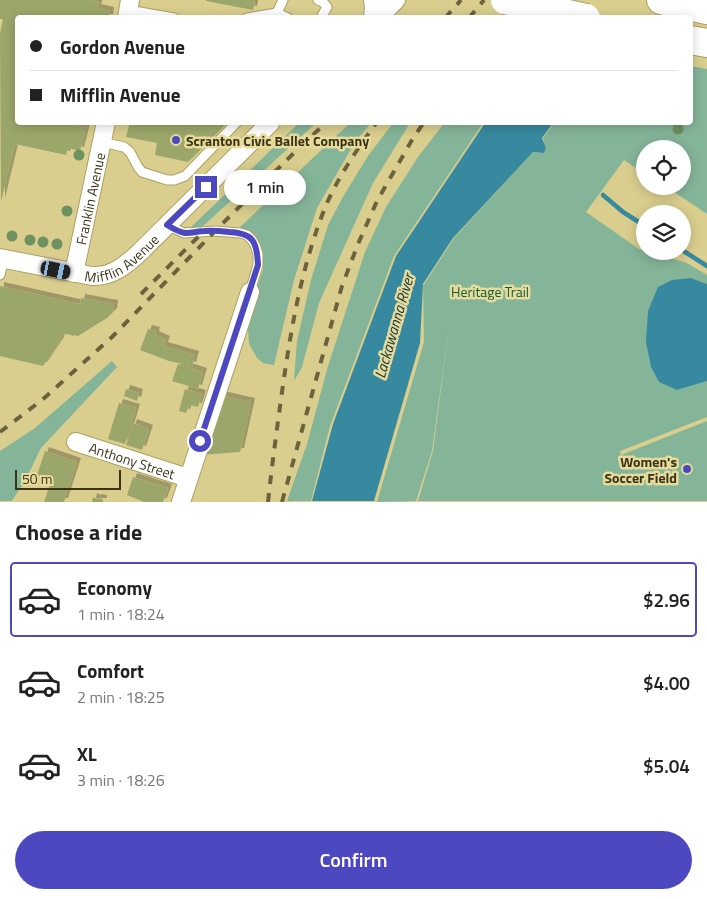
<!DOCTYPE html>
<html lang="en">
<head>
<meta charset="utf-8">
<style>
	body { margin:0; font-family:"Titillium Web",sans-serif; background:#f6f6f6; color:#222; height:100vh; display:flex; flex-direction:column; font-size:19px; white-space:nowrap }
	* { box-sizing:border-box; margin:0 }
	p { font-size:16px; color:#767676 }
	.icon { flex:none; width:28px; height:28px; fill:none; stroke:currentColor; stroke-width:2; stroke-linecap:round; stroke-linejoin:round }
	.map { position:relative; height:502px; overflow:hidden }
	.panel { display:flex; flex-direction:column; background:#fff; flex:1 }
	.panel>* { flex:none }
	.banner { position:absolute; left:15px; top:15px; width:678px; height:110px; border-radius:5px; box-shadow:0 2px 12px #0003; display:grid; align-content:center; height:110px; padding:0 15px; background:#fff }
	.controls { position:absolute; left:636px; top:140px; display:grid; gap:10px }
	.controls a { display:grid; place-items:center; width:55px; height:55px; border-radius:50%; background:#fff; box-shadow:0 2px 12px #0003; font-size:25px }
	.scale { position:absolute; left:15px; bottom:12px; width:106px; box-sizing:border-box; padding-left:5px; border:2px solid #393319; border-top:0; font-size:14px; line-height:18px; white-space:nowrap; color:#393319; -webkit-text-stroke:4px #e7db9b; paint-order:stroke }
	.end { position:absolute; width:22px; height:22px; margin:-11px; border:6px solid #4c49c0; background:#fff; box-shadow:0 0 0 2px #fff }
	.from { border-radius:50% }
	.bubble { position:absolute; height:35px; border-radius:18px; background:#fff; box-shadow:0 2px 12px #0003; font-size:16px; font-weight:600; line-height:35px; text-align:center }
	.car { position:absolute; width:15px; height:30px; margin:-15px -8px; border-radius:6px; box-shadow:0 0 4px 1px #0007; background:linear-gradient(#222 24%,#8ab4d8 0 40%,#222 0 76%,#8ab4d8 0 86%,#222 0) }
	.banner b { display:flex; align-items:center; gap:18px; height:48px; font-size:19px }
	.banner b+b { border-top:1px solid #e0e0e0 }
	.banner i { width:12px; height:12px; background:#222 }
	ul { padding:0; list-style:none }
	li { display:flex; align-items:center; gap:15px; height:75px; margin:0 10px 8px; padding:0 5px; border:2px solid transparent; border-radius:5px }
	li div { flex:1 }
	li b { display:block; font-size:19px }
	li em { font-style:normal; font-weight:600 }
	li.on { border-color:#4c49c0 }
	li>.icon { width:45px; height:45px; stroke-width:1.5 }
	h2 { padding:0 15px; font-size:22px; line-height:60px }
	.button { display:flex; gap:10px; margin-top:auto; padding:10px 15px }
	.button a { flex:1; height:58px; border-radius:30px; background:#4c49c0; color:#fff; font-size:20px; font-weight:600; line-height:58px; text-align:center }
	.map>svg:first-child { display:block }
	.green { fill:#85b599 }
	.water { fill:#37899f }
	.pier { fill:#dace8e }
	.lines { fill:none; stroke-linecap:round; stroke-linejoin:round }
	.stream { stroke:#37899f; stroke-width:4.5 }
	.building { fill:#9ba76a; filter:url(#shadow) }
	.lane-casing { stroke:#ada062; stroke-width:11 }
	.street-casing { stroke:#ada062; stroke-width:20 }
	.highway-casing { stroke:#ada062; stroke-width:30 }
	.lane { stroke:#fff; stroke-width:9 }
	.street { stroke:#fff; stroke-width:18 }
	.highway { stroke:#fff; stroke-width:28 }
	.rail { stroke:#6b633d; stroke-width:4; stroke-dasharray:9 9; stroke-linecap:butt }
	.highway-bridge-casing { stroke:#ada062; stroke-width:30; stroke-linecap:butt }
	.highway-bridge { stroke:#fff; stroke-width:28 }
	.tree { fill:#6d9161 }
	.route { stroke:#4c49c0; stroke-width:6 }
	.poi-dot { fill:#4c49c0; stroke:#e7db9b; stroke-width:2 }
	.labels { text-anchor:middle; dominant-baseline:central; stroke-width:5; stroke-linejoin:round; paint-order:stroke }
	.poi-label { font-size:14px; font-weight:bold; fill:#393319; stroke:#e7db9b; text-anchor:start }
	.street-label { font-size:14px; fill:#393319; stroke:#e7db9b }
	.park-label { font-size:14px; fill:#135f3c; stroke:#e7db9b }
	.water-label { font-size:15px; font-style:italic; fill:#09313b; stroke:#e7db9b }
</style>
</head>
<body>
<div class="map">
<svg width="707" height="502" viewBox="0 0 707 502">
	<defs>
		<filter id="shadow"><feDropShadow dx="4" dy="-4" stdDeviation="0" flood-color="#0004"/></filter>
	</defs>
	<rect width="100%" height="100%" fill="#dace8e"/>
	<g class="green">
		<polygon points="690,66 707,69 707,214 665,186 682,186 682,149 645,149 645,174 624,160 586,212 639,249 687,263 707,275 707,284 691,278 677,390 707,381 707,417 620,451 621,455 707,421 707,501 418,501 433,451 449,326 432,451 416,501 377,502 424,342 423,286 454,238 533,152 544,153 546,149 543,138 554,123 690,122"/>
		<polygon points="445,122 483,123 394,256 330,426 311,501 287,501 307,444 328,366 365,252 386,207 418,157"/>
		<polygon points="299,123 316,123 202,227 189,229"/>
		<polygon points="350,123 371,123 355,142 317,208 294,280 274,365 263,363 257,358 249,344 248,330 250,316 254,296 263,270 262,252 257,238 254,234 238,229"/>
		<polygon points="393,123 410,123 373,183 319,303 302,367 294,381 297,341 311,280 328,225 344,195 368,156"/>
		<polygon points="112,361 117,367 41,448 25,481 12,501 0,501 0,451 35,428"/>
	</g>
	<g class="water">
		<polygon points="485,123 553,123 542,138 546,148 544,153 533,152 453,238 423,284 420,343 374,501 312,501 333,424 396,256"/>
		<polygon points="691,278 707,284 707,381 677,390 659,382 651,367 646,342 648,311 658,287 672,280"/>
	</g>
	<polygon class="pier" points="574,0 637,0 629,18 561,18"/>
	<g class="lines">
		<g class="stream">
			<polyline points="603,195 623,212 645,226"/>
			<polyline points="682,250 707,266"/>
		</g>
	</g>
	<g class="building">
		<polygon points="0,0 90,0 99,2 97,8 110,11 109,18 18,18 18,122 72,122 72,125 86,128 80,151 68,148 66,155 15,144 1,202 0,33 3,19 0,19"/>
		<polygon points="206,0 255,0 253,10 206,1"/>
		<polygon points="130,122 228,122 188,162 155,155 157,143 126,137"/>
		<polygon points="0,286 80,304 81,298 114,304 113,312 107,318 78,336 74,335 74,336 62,333 60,341 43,366 0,356"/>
		<polygon points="148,329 156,331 155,335 166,340 164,346 195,355 192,366 169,361 140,350"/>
		<polygon points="178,364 203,372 198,389 172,381"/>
		<polygon points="126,389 139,393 137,401 124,396"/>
		<polygon points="185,389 202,394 198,407 189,405 186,413 179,411 180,407"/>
		<polygon points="220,395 251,402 240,452 200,455"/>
		<polygon points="119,403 136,408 125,444 108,439"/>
		<polygon points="133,423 149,429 142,450 126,445"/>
		<polygon points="45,451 77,462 64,502 44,502 51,481 37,475"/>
		<polygon points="133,477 168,488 163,502 144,502 127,495"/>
		<polygon points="93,497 97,499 97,498 103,499 103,502 92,502"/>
	</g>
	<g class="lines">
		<defs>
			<g id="lane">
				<polyline points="283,0 277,13 288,18"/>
				<polyline points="318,0 323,2 327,7 321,18"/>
				<polyline points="128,10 174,18"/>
				<polyline points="247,18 277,13"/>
				<polyline points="102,142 124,147 130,152 138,167 142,172 167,180 174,180 185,176 237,122"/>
				<polyline points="167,225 184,233 215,231 240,233 247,235 252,240 255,245 258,254 258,265 250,292"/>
				<polyline points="0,275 4,258"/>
			</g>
			<g id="street">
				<polyline points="127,18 130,0"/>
				<polyline points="378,18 396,0"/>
				<path id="s1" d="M0,258L92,276C111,277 125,266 139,253L271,122"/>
				<path id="s2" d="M74,273L106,122"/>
				<path id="s3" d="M76,442L188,478"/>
				<polyline points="181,502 250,292"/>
			</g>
			<g id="highway">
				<polyline points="378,0 379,7 378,18"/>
				<polyline points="661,0 707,10"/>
				<polyline points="690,40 707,43"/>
			</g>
		</defs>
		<use href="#lane" class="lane-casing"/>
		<use href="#street" class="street-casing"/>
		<use href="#highway" class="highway-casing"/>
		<use href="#lane" class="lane"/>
		<use href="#street" class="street"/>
		<use href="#highway" class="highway"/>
		<g class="rail">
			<polyline points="445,18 461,0"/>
			<polyline points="469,18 484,0"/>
			<polyline points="509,18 523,0"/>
			<polyline points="141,294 205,230"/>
			<polyline points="0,432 42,400 112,337 222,224 303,144 327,122"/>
			<path d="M268,502C272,465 277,428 282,392C291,328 302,263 327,203C340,174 358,148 377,122"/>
			<polyline points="282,502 342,286 358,244 377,201 412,140 424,122"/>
		</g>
		<defs>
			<polyline id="highway-bridge" points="505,0 586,18"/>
		</defs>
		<use href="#highway-bridge" class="highway-bridge-casing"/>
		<use href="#highway-bridge" class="highway-bridge"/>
	</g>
	<g class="tree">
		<circle cx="678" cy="129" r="5.5"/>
		<circle cx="79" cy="155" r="5.5"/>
		<circle cx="67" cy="211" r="5.5"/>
		<circle cx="12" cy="236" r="5.5"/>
		<circle cx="30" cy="240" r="5.5"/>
		<circle cx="43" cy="242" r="5.5"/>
		<circle cx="57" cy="244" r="5.5"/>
	</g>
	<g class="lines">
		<path class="route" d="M200,441L258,265C257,241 253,233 229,232C221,231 213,230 205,231C199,231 192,233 185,233C179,232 172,228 167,225L206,187"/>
	</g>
	<g class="poi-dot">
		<circle cx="176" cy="140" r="5"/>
		<circle cx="687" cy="469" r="5"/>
	</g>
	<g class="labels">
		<g class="poi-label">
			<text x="186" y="140">Scranton Civic Ballet Company</text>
			<text x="677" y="461" text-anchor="end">Women's<tspan x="677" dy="16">Soccer Field</tspan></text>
		</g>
		<g class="street-label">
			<text stroke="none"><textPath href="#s2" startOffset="76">Franklin Avenue</textPath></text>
			<text stroke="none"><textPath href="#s1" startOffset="129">Mifflin Avenue</textPath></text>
			<text stroke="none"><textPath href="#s3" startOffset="59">Anthony Street</textPath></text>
		</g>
		<g class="park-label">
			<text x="490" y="291">Heritage Trail</text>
		</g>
		<g class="water-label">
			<text transform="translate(394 326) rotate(-74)">Lackawanna River</text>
		</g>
	</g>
</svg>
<div class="controls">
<a><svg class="icon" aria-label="locate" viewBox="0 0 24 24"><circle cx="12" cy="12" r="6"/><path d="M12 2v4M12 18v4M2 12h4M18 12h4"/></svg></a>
<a><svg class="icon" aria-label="layers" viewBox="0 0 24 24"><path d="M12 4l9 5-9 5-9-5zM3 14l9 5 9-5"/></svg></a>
</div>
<div class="scale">50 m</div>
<i class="end from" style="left:200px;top:441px"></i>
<i class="end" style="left:206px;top:187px"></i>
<div class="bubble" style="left:224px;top:170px;width:82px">1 min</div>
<i class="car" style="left:56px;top:270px;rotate:102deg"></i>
<div class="banner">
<b><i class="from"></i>Gordon Avenue</b>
<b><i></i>Mifflin Avenue</b>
</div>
</div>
<section class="panel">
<h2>Choose a ride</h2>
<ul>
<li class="on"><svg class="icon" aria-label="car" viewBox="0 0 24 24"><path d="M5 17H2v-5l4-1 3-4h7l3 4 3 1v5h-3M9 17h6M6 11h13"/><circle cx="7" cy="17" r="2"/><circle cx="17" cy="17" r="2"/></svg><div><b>Economy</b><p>1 min · 18:24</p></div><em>$2.96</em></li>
<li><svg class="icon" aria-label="car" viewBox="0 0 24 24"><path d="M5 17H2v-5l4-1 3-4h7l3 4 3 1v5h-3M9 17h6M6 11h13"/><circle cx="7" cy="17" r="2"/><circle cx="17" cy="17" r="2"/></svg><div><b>Comfort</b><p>2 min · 18:25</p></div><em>$4.00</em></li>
<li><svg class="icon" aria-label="car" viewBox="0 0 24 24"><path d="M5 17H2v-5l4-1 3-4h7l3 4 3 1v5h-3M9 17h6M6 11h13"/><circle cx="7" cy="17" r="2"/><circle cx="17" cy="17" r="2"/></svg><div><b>XL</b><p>3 min · 18:26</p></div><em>$5.04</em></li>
</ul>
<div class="button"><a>Confirm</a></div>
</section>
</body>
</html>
